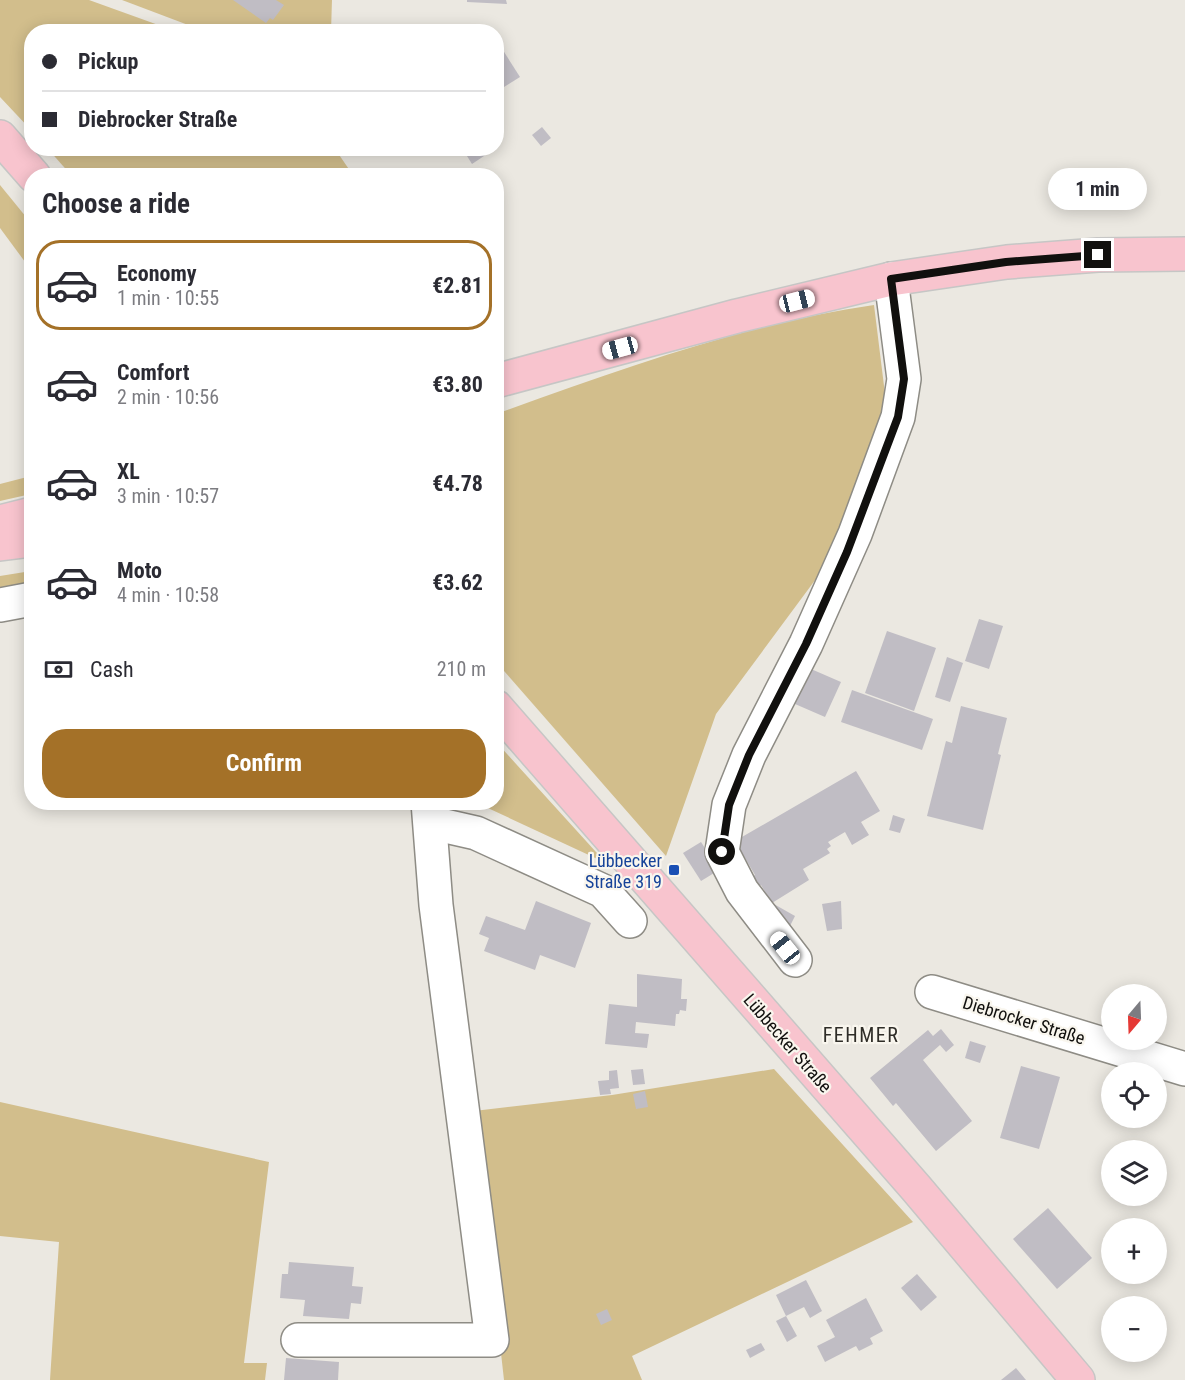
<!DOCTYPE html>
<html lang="en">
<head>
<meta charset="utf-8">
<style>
	body { margin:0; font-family:"Roboto Condensed",sans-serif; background:#f7f7f7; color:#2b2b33; height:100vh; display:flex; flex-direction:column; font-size:22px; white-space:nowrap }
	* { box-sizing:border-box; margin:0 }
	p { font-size:20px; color:#7c7c81 }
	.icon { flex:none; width:33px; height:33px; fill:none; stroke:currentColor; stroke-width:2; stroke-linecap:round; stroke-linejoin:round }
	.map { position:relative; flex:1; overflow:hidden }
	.panel { position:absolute; left:24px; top:168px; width:480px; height:642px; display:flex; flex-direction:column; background:#fff; border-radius:24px; box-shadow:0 3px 15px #0003 }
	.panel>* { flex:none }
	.hud { position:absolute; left:24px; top:24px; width:480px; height:132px; border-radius:24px; box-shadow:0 3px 15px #0003; display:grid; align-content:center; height:132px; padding:0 18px; background:#fff }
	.needle { width:39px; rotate:199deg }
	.fabs { position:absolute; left:1101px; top:984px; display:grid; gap:12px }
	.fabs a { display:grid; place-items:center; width:66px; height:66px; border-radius:50%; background:#fff; box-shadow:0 3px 15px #0003; font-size:30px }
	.end { position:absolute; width:27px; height:27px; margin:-14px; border:8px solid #11100e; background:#fff; box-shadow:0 0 0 3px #fff }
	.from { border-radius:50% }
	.bubble { position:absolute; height:42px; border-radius:21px; background:#fff; box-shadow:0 3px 15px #0003; font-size:20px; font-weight:700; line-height:42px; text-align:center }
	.car { position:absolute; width:18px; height:36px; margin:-18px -9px; border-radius:8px; box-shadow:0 0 4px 2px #0007; background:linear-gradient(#fff 24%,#345 0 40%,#fff 0 76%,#345 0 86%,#fff 0) }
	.hud b { display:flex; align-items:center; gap:21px; height:57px; font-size:22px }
	.hud b+b { border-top:2px solid #e1e1e2 }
	.hud i { width:15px; height:15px; background:#2b2b33 }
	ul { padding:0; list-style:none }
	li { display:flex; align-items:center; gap:18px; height:90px; margin:0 12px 9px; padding:0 6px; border:3px solid transparent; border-radius:24px }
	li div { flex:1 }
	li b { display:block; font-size:22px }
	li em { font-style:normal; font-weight:700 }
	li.current { border-color:#a47128 }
	li>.icon { width:54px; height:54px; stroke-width:1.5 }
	h2 { padding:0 18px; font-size:27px; line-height:72px }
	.pay { display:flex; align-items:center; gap:15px; height:66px; padding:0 18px; font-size:22px }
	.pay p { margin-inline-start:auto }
	.cta { display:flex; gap:12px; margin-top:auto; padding:12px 18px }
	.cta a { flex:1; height:69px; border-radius:24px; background:#a47128; color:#fff; font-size:24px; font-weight:700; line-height:69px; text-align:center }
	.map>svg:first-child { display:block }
	.green { fill:#d2be8c }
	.building { fill:#c0bdc4 }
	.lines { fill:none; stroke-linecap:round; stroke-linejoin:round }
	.minor-casing { stroke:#8e8c85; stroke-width:36 }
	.major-casing { stroke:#c6c6c5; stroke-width:36 }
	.minor { stroke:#fff; stroke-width:33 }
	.major { stroke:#f8c4ce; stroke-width:33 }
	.route { stroke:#11100e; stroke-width:8 }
	.transit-dot { fill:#1a4fb4; stroke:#f9f6ee; stroke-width:2 }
	.labels { text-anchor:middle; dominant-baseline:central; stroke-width:4.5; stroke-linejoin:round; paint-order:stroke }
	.transit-label { font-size:18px; fill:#164399; stroke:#f9f6ee; text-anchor:end }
	.street-label { font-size:18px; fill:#11100e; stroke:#f9f6ee }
	.neighbourhood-label { font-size:20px; letter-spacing:1.5px; fill:#2f2d28; stroke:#f9f6ee }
</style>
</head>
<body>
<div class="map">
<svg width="1185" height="1380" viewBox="0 0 1185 1380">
	<rect width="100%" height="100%" fill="#ebe8e1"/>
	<g class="green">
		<polygon points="0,0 89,0 175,31 32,32 31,130 0,97"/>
		<polygon points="122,0 332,0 331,31 204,31"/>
		<polygon points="48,149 335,149 353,175 71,175"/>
		<polygon points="0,185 31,223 31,270 0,228"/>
		<path d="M874,305L886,402L827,564L716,714L666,856L497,663L496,414C620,370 743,324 874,305Z"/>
		<polygon points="31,476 31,494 0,501 0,484"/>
		<polygon points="31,571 31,586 0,591 0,576"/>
		<polygon points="497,743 606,863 477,803 496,802"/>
		<polygon points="774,1069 913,1222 632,1356 642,1380 504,1380 474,1111 612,1095"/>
		<polygon points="0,1102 269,1162 244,1363 267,1363 265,1380 50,1380 59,1242 0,1236"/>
	</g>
	<g class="building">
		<polygon points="233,0 276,0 284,5 273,20 270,18 266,23"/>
		<polygon points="467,0 506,0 507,4 467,2"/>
		<polygon points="499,44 520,77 496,92 496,46"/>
		<polygon points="542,127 551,138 541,146 532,135"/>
		<polygon points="462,148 496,148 472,164"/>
		<polygon points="979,619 1003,626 989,669 965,661"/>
		<polygon points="887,631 936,648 914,711 865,693"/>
		<polygon points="947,657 963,663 950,702 935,697"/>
		<polygon points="811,669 841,682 825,717 795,704"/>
		<polygon points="852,690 933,719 922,750 841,722"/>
		<polygon points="961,706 1007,718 998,754 1001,755 983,830 927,816 946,741 952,743"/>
		<polygon points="856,771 880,811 861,822 869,835 852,845 845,832 828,842 831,846 827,849 830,853 803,869 809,880 772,903 761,885 754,889 749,879 755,875 735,841"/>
		<polygon points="893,815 905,819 900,833 889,830"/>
		<polygon points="701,842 719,870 701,881 683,853"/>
		<polygon points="536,901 591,923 575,968 540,955 535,970 484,951 489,938 479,934 486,916 525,930"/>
		<polygon points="841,901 842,929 827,931 822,904"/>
		<polygon points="772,903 795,916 790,926 767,913"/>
		<polygon points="637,974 682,979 681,999 687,999 686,1011 680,1010 679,1014 676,1014 675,1026 636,1022 635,1033 649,1034 647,1048 605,1044 609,1004 637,1007"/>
		<polygon points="941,1029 954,1045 946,1052 940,1045 923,1060 972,1121 936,1151 896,1103 893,1106 870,1078 928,1030 933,1036"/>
		<polygon points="970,1041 986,1046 980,1063 965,1058"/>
		<polygon points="1021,1066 1060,1077 1039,1149 1000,1138"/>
		<polygon points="643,1069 645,1084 633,1085 631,1070"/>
		<polygon points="617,1070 619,1088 610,1089 611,1094 600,1095 598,1081 609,1080 609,1071"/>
		<polygon points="645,1091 648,1107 636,1109 633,1094"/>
		<polygon points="1048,1208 1092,1258 1057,1289 1013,1239"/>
		<polygon points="289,1262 354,1267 352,1286 363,1287 361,1304 351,1303 349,1319 303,1316 305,1300 280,1298 282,1274 288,1274"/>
		<polygon points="917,1274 937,1297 921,1311 901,1288"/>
		<polygon points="806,1280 822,1311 810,1318 804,1307 786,1316 776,1295"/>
		<polygon points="866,1298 883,1331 870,1338 873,1344 859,1351 856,1346 825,1362 817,1346 835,1337 826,1320"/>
		<polygon points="607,1309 612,1320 601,1325 596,1314"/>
		<polygon points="786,1316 797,1336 787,1342 776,1321"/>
		<polygon points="761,1343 765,1350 750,1358 746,1350"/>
		<polygon points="286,1358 339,1362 338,1380 284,1380"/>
		<polygon points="1016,1368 1026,1380 1001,1380"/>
	</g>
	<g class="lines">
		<defs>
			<g id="minor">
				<polyline points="0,605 32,599"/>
				<polyline points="432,823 476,833 603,891 630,921"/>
				<polyline points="795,960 742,891 722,852 729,805 749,755 806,644 855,534 898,417 904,379 891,279"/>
				<polyline points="932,992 1185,1069"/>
				<polyline points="298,1340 492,1340 436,905 428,802"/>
			</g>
			<g id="major">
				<polyline points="0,137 34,176"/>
				<polyline points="496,381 737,316 891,279 1007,262 1098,255 1185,254"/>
				<polyline points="0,522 32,514"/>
				<polyline points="0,544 32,540"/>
				<polyline points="496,707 916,1188 1078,1380"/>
			</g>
		</defs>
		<use href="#minor" class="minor-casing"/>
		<use href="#major" class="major-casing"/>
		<use href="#minor" class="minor"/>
		<use href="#major" class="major"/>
	</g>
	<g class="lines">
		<polyline class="route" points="722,852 729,805 749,755 806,644 847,552 898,417 904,379 891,279 1006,262 1098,255"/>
	</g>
	<rect class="transit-dot" x="668" y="864" width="12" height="12" rx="3"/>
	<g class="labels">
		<g class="transit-label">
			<text x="662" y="860">Lübbecker<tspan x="662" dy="21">Straße 319</tspan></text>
		</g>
		<g class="street-label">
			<text transform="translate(1024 1020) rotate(17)">Diebrocker Straße</text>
			<text transform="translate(788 1043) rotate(49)">Lübbecker Straße</text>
		</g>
		<g class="neighbourhood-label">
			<text x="861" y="1035">FEHMER</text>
		</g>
	</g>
</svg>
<div class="fabs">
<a><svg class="needle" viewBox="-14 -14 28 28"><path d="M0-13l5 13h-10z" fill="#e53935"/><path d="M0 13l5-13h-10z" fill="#7c7c81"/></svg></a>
<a><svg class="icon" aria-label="locate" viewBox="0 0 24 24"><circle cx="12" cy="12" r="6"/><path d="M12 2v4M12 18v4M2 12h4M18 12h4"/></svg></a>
<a><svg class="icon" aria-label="layers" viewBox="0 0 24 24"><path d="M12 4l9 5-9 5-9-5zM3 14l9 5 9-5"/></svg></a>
<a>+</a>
<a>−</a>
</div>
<i class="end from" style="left:722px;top:852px"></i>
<i class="end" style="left:1098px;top:255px"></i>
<div class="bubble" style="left:1048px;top:168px;width:99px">1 min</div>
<i class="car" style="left:797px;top:301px;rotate:76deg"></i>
<i class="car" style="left:620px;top:348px;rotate:255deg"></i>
<i class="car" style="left:785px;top:948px;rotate:321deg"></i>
<div class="hud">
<b><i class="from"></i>Pickup</b>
<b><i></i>Diebrocker Straße</b>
</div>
<section class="panel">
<h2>Choose a ride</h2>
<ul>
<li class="current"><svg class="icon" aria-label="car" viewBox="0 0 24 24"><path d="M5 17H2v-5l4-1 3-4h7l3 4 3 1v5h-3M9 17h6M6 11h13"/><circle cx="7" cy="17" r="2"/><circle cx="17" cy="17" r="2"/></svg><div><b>Economy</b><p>1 min · 10:55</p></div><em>€2.81</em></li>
<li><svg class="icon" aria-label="car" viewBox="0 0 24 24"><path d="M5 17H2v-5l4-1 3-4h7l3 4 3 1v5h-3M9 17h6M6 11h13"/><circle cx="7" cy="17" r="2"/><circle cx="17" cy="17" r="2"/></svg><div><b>Comfort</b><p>2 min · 10:56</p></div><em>€3.80</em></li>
<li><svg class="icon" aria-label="car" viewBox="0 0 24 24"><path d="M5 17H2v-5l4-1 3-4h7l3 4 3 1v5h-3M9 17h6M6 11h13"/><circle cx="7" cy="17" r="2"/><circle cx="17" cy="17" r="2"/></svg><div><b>XL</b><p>3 min · 10:57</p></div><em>€4.78</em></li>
<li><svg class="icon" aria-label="car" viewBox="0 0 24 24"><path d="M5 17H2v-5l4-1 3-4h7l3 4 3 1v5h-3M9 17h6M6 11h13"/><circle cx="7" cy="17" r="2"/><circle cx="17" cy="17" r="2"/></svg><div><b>Moto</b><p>4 min · 10:58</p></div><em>€3.62</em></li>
</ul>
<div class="pay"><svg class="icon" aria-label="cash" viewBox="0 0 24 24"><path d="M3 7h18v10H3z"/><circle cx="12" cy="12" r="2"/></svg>Cash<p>210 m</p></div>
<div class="cta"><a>Confirm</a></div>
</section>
</div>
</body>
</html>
